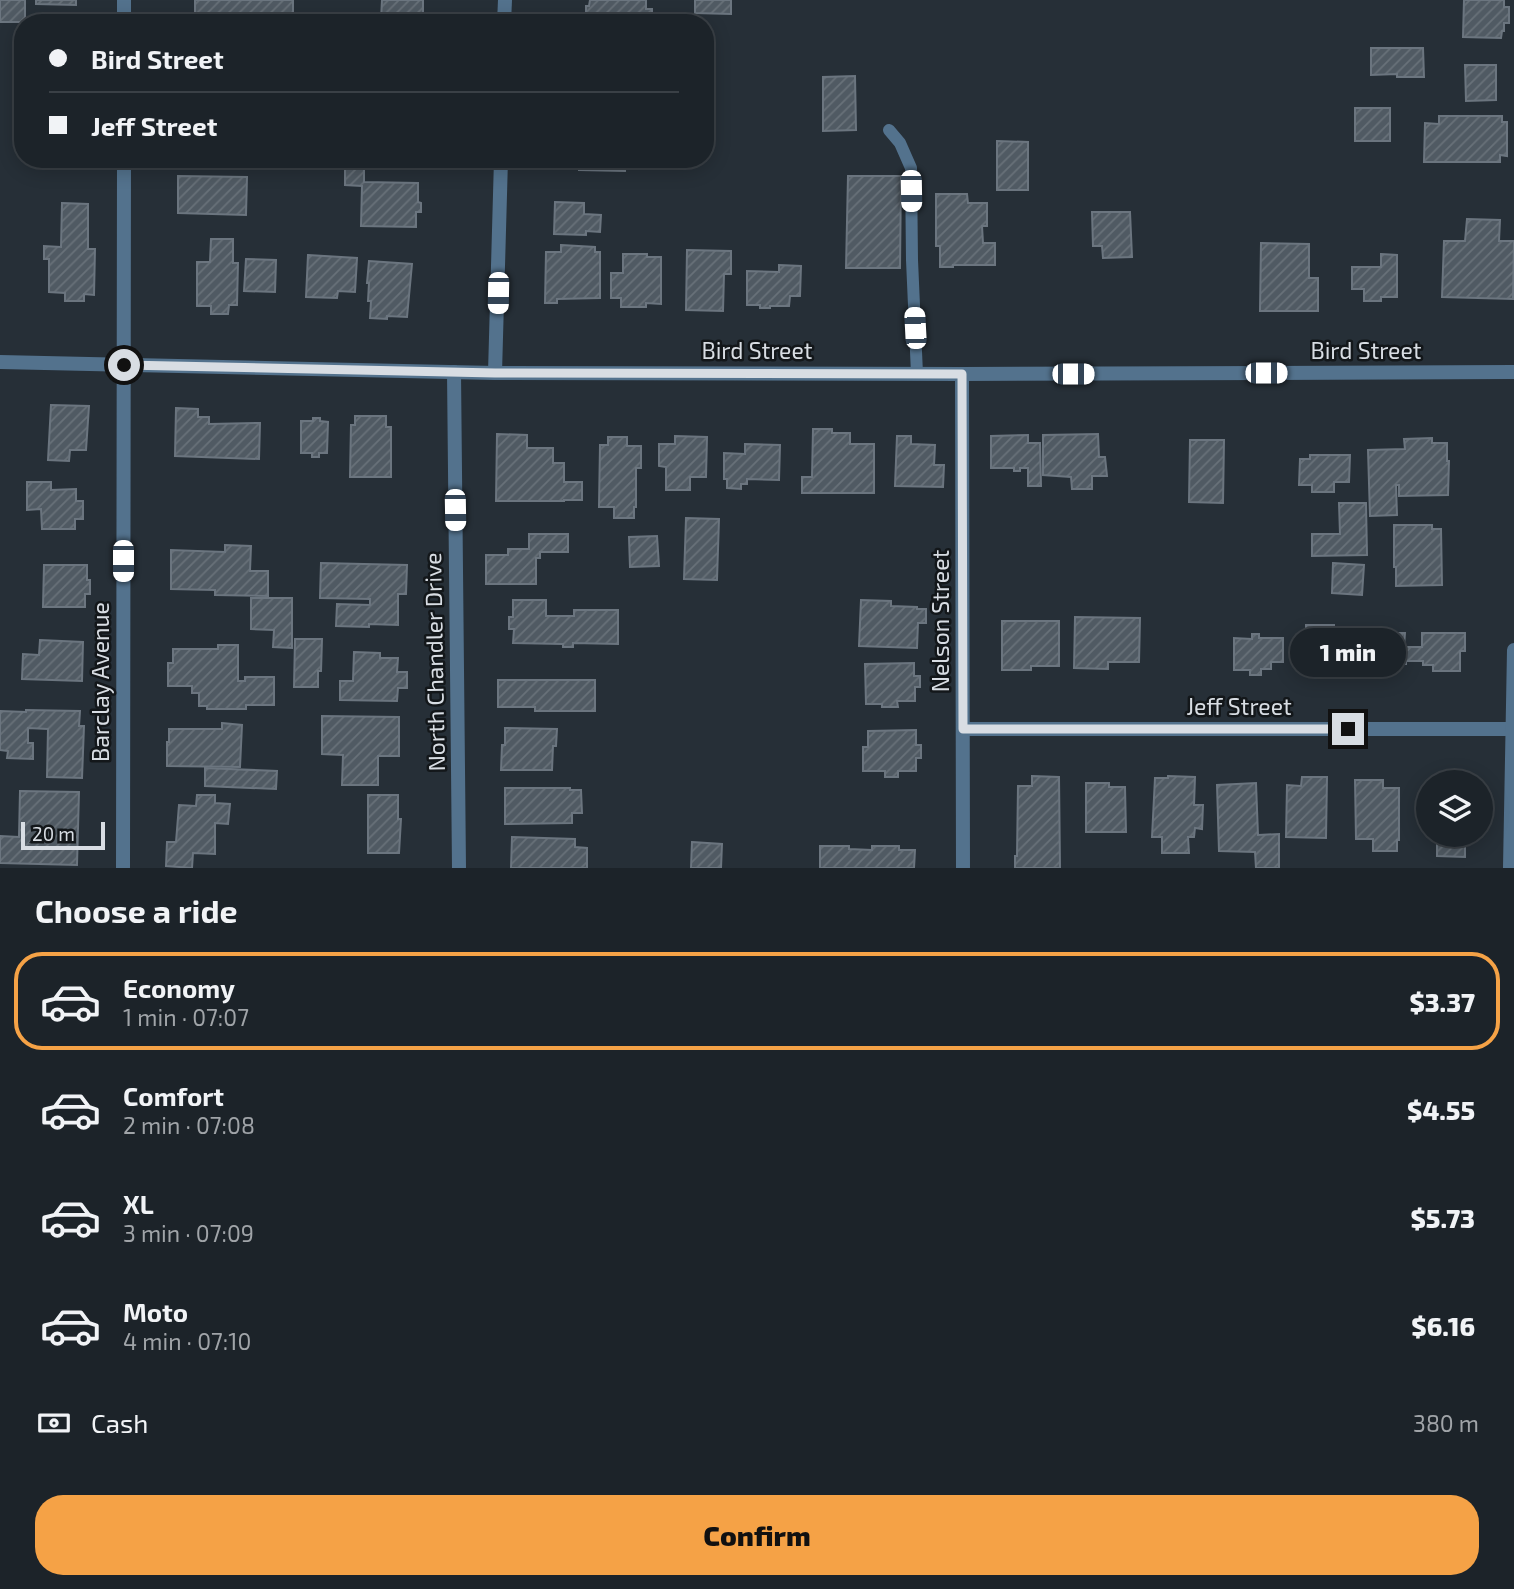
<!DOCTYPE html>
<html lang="en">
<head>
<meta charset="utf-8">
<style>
	body { margin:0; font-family:"Exo 2",sans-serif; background:#292f35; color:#f1f3f6; height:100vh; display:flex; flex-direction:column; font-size:26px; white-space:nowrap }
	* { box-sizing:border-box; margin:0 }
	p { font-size:23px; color:#a0a4a8 }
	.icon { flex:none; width:38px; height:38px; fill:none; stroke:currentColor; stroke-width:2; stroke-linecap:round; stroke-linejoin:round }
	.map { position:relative; height:868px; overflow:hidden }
	.details { display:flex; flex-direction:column; background:#1c2329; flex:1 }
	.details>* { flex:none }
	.banner { position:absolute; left:14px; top:14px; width:700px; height:154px; border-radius:28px; box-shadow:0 4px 18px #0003,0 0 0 2px #3a4046; display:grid; align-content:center; height:154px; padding:0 35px; background:#1c2329 }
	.fabs { position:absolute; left:1416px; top:770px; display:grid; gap:14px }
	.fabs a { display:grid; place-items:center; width:77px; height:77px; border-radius:50%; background:#1c2329; box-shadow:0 4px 18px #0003,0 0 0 2px #3a4046; font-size:35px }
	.scale { position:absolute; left:21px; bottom:18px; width:84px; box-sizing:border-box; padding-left:7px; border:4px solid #d8dde3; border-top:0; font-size:19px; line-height:24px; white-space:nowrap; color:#d8dde3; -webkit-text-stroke:5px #13171a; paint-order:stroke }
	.end { position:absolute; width:32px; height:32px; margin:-16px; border:9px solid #d8dde3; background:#111; box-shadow:0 0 0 4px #111 }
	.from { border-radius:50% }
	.bubble { position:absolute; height:49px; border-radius:24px; background:#1c2329; box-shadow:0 4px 18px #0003,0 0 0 2px #3a4046; font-size:23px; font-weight:800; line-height:49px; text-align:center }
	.car { position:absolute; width:21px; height:42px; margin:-21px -10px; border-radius:9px; box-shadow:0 0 5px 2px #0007; background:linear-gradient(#fff 24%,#345 0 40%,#fff 0 76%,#345 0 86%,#fff 0) }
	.banner b { display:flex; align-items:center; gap:24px; height:66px; font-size:26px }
	.banner b+b { border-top:2px solid #3a4046 }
	.banner i { width:18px; height:18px; background:#f1f3f6 }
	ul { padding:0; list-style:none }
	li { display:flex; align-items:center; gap:21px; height:98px; margin:0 14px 10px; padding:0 21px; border:4px solid transparent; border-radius:28px }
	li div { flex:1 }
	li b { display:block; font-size:26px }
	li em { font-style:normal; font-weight:800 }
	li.selected { border-color:#f5a246 }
	li>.icon { width:63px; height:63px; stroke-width:1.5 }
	h2 { padding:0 35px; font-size:32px; line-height:84px }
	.pay { display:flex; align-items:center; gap:18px; height:77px; padding:0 35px; font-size:26px }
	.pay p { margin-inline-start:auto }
	.cta { display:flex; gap:14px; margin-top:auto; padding:14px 35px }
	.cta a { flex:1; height:80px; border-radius:28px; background:#f5a246; color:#111; font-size:28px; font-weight:800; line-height:80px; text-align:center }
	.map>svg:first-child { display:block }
	.building { fill:url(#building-hatch); stroke:#6b757f; stroke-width:2 }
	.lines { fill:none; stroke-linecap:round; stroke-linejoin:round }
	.lane { stroke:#53728d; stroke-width:12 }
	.street { stroke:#53728d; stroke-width:14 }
	.route { stroke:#d8dde3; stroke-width:9 }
	.labels { text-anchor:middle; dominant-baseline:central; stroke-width:5; stroke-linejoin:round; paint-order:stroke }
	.street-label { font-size:23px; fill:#d8dde3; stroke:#13171a }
</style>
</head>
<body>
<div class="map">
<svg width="1514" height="868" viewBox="0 0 1514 868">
	<defs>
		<pattern id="building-hatch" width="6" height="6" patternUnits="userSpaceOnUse" patternTransform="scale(1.75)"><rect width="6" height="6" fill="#505a63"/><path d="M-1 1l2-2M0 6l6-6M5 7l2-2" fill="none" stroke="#687179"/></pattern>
	</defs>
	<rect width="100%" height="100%" fill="#262f37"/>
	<g class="building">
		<rect x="0" y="0" width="25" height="22"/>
		<polygon points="36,0 76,0 76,5 36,4"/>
		<rect x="195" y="0" width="98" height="23"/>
		<polygon points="382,0 423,0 423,20 381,20"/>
		<polygon points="590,0 646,0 646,9 652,9 652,23 589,23 589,16 586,16 586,6 589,6"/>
		<polygon points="695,0 731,0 731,14 695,13"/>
		<polygon points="1464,0 1504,0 1504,7 1509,7 1509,23 1504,23 1504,31 1502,31 1501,38 1463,37"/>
		<polygon points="17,42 23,42 23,82 21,82 21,52 17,52"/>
		<polygon points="1371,48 1423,48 1424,77 1397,77 1397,74 1371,75"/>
		<polygon points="1465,65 1496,65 1496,100 1466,101"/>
		<polygon points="855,76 856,130 823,131 823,77"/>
		<rect x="1355" y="108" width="35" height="33"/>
		<polygon points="1439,116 1502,116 1502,122 1507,122 1507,156 1500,155 1500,162 1424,162 1425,123 1439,124"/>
		<polygon points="997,141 1028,142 1028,190 997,190"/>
		<polygon points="579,159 626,159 625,171 579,170"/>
		<polygon points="345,169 364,169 364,182 418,183 418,202 421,203 421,212 416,212 416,227 361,226 362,186 345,185"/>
		<polygon points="178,176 247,177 246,215 178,213"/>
		<polygon points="848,176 901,176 900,268 846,268"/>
		<polygon points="936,194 967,194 968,203 987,203 987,226 982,226 983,243 995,243 995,265 953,265 953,267 940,267 940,246 936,246"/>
		<polygon points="555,202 584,203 584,214 601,215 600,232 586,231 586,235 554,234"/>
		<polygon points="62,203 88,204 88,249 95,249 94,295 84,294 84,301 65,301 65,293 49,292 49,259 44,259 44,246 61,247"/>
		<polygon points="1092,212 1130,212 1132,257 1103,258 1102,246 1093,246"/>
		<polygon points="1467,219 1500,220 1499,241 1514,241 1513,299 1442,297 1444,241 1465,241"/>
		<polygon points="211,239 233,239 233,263 238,263 237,305 229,305 228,314 211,314 211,306 197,306 197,262 210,262"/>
		<polygon points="1261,243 1309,244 1309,278 1318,278 1318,311 1260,311"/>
		<polygon points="561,245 595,247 595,252 600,252 600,298 557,299 557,303 545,303 546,252 561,252"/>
		<polygon points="687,250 731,251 731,274 724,274 723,311 686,310"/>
		<polygon points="623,254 647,254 647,257 661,257 661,304 646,303 646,307 621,307 621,298 611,298 611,273 623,273"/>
		<polygon points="1381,254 1397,255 1397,297 1381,297 1381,301 1364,301 1364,289 1352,289 1352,267 1381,267"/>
		<polygon points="308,255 357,258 355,292 338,291 337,298 306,297"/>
		<polygon points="246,259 276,260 275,292 244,291"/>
		<polygon points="369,261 412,264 407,317 387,316 387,319 370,318 371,301 368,301 369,283 367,283"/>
		<polygon points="779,265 801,266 800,296 790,296 789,306 770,306 770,308 760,308 760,305 747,305 747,271 779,272"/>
		<polygon points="51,405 89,406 86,450 70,450 69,461 48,460"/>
		<polygon points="176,408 198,409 198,417 209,417 209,424 260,423 259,459 175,456"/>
		<polygon points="355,416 386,416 386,427 391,427 391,477 350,477 351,425 355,425"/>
		<polygon points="313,418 320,418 320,421 328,422 327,453 319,453 319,457 312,457 312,453 301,453 301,421 313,421"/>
		<polygon points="813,429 832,429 832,433 850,433 850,444 874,444 874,493 802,493 802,477 812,477"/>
		<polygon points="497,434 527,435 527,448 553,448 553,463 564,463 564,482 582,482 582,500 564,500 564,501 496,501"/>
		<polygon points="1098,434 1099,457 1105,457 1107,476 1092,476 1092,489 1072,489 1071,477 1043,475 1043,435"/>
		<polygon points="1028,435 1028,443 1040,443 1041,486 1028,486 1028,468 1020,468 1020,471 1014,471 1014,468 991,468 991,436"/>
		<polygon points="675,436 707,437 706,477 690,477 690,490 666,490 666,467 659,466 659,444 675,444"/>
		<polygon points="897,436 911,436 911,444 935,445 934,465 944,465 943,487 895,486"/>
		<polygon points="608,437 627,437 627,446 641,446 641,468 636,468 636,507 634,507 634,518 614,518 614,507 599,507 600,445 608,445"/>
		<polygon points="1432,438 1432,443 1447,443 1447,461 1449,461 1448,495 1399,496 1399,485 1396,485 1397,515 1370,516 1368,450 1405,449 1404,439"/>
		<polygon points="1190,440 1224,440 1223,503 1189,502"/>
		<polygon points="745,444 780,445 779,480 747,479 747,484 741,484 741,489 727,488 727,479 724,479 724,453 745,454"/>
		<polygon points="1310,455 1350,455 1349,482 1334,482 1334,492 1312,492 1312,485 1299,485 1300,459 1310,459"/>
		<polygon points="27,482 51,482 51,490 76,489 76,501 83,501 83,519 75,519 75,529 42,529 41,509 27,510"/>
		<polygon points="1339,503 1366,503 1367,555 1312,556 1312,534 1340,534"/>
		<polygon points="686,518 719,519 717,580 684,579"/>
		<polygon points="1394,525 1432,525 1432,529 1441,529 1442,585 1396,586 1396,567 1394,567"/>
		<polygon points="529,534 568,534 568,552 540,552 540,558 536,558 536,584 486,584 486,555 508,555 508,549 529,549"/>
		<polygon points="657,536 659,566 630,567 629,537"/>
		<polygon points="225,545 251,546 250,571 268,571 268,596 215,595 215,590 171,589 171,550 225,552"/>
		<polygon points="321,563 407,565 406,594 398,594 398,625 369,624 369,627 336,626 337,604 370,605 370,599 320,598"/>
		<polygon points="1333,563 1364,565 1362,595 1332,593"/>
		<polygon points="44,565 87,565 87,580 90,580 90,594 85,594 85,607 43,607"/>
		<polygon points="251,598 292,598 292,648 273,647 274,630 251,629"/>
		<polygon points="513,600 546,600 546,616 574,616 574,610 618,610 618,644 573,643 573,647 563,647 563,644 513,643 514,629 509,629 509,617 513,617"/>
		<polygon points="861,600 891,601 891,606 917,607 917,609 926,609 926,623 918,623 917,648 859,646"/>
		<polygon points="1075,617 1140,618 1139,662 1108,662 1108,669 1074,668"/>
		<polygon points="1002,621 1059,621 1059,666 1031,666 1031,670 1002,670"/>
		<polygon points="1306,625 1334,625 1334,637 1356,637 1356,663 1344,663 1344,675 1312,675 1312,670 1306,670"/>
		<polygon points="1378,633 1405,633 1404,647 1422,647 1422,633 1465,633 1465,651 1460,651 1460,671 1433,671 1433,665 1423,665 1423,661 1406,661 1406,664 1378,664"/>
		<polygon points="1252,634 1259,634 1259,638 1283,638 1283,662 1271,662 1271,669 1261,669 1261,675 1250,675 1250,670 1234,670 1234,638 1252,639"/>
		<polygon points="295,639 322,639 321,671 318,671 318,687 294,687"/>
		<polygon points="40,640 83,642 82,681 22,679 23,654 39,655"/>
		<polygon points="218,645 238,645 238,681 245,681 245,677 274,677 274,705 246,705 246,709 207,709 207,706 199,706 199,693 192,693 192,686 168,686 168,663 173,663 173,649 218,649"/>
		<polygon points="354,652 380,653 380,658 398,658 397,672 407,672 407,688 398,688 397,701 340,700 340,681 353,681"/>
		<polygon points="914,663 914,676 920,676 920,687 915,687 915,701 897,701 898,707 882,707 882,704 866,704 865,664"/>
		<polygon points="498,680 595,680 595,711 535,711 535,707 498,707"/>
		<polygon points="26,710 80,711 79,726 84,726 82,778 47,777 48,729 28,728 28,743 33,743 33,759 7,758 8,751 0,750 0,711 26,712"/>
		<polygon points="322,716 399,717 399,756 378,756 378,785 342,785 343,755 322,754"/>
		<polygon points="222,723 242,725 240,767 167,766 167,742 169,742 169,729 222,729"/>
		<polygon points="505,728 557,729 556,746 553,746 552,770 501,770 502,745 505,745"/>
		<polygon points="916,730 916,745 921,745 921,758 916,758 916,771 898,771 898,777 885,777 885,771 863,771 863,747 868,747 868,731"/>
		<polygon points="205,768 277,771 276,789 205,786"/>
		<polygon points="1032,776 1059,777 1060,868 1015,868 1015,856 1017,856 1018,786 1032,786"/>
		<polygon points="1168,776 1195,777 1194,805 1203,805 1202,829 1195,828 1194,837 1188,837 1189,853 1162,853 1162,837 1152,837 1155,778 1168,778"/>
		<polygon points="1302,777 1327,777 1326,838 1286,837 1287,785 1301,786"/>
		<polygon points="1355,780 1383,780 1383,788 1399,788 1399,840 1397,840 1397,851 1373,851 1373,839 1356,839"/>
		<polygon points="1086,783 1109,783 1109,787 1125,787 1126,832 1086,832"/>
		<polygon points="1256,783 1258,835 1279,834 1279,868 1256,868 1255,852 1219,851 1217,785"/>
		<polygon points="505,788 570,788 570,790 581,790 582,813 572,813 572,823 505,824"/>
		<polygon points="20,791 79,792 77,865 0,863 0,836 19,837"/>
		<polygon points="197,795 215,795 215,803 230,804 228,824 215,823 215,854 193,853 192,868 166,866 167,842 176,842 179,805 196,806"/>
		<polygon points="368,795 398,795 398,819 401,819 399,853 368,853"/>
		<polygon points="1447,835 1465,835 1465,857 1437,856 1437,839 1447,839"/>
		<polygon points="512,837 575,839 575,847 587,848 587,868 511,868"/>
		<polygon points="692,842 722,844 721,868 691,868"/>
		<polygon points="820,846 849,846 849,849 872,850 872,846 899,846 899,850 915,850 914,868 820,868"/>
	</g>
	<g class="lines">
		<polyline class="lane" points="889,130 900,143 911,168 912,260 917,374"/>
		<g class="street">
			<polyline points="124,23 124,0"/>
			<polyline points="504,23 505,0"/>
			<polyline points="0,362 495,373 962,374 1514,372"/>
			<polyline points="454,372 459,868"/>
			<polyline points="495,373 501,159"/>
			<polyline points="962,374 963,868"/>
			<polyline points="963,729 1514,729"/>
			<polyline points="123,868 124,159"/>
			<polyline points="1510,868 1514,650"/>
		</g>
	</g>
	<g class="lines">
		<polyline class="route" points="124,365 495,373 962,374 963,729 1348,729"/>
	</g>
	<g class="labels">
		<g class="street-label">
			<text x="757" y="350">Bird Street</text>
			<text x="1366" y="350">Bird Street</text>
			<text transform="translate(940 621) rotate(-90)">Nelson Street</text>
			<text transform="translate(434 662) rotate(-91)">North Chandler Drive</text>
			<text transform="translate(100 682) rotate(-90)">Barclay Avenue</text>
			<text x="1239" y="706">Jeff Street</text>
		</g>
	</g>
</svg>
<div class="fabs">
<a><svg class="icon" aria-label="layers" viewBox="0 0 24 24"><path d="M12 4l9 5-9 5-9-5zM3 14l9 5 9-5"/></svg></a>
</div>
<div class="scale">20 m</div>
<i class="end from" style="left:124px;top:365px"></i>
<i class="end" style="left:1348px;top:729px"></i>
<div class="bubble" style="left:1290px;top:628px;width:116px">1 min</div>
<i class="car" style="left:911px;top:191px;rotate:179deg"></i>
<i class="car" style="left:498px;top:293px;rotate:181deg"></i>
<i class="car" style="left:915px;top:328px;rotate:357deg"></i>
<i class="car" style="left:1266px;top:373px;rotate:90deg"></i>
<i class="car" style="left:1073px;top:374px;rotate:90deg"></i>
<i class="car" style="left:455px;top:510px;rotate:179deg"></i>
<i class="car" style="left:123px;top:561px;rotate:180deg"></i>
<div class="banner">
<b><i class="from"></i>Bird Street</b>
<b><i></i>Jeff Street</b>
</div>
</div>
<section class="details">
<h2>Choose a ride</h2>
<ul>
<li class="selected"><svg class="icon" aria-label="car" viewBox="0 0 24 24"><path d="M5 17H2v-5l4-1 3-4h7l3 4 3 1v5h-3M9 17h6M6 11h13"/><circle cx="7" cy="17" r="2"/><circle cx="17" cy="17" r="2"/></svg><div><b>Economy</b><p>1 min · 07:07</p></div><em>$3.37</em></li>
<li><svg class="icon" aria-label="car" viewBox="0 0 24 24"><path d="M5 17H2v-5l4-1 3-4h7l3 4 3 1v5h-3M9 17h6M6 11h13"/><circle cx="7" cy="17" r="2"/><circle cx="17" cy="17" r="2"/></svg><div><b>Comfort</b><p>2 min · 07:08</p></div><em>$4.55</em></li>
<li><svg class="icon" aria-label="car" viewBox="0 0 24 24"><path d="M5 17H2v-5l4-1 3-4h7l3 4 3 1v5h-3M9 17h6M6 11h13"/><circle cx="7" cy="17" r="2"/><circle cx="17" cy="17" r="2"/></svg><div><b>XL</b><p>3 min · 07:09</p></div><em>$5.73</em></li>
<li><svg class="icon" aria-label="car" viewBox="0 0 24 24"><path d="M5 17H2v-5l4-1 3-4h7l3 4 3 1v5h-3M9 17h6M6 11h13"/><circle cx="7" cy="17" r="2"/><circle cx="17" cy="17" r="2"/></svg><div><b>Moto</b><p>4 min · 07:10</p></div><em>$6.16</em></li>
</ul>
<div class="pay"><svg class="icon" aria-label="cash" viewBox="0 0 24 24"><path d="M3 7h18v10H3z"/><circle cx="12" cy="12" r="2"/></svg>Cash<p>380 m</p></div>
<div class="cta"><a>Confirm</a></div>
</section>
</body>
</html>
